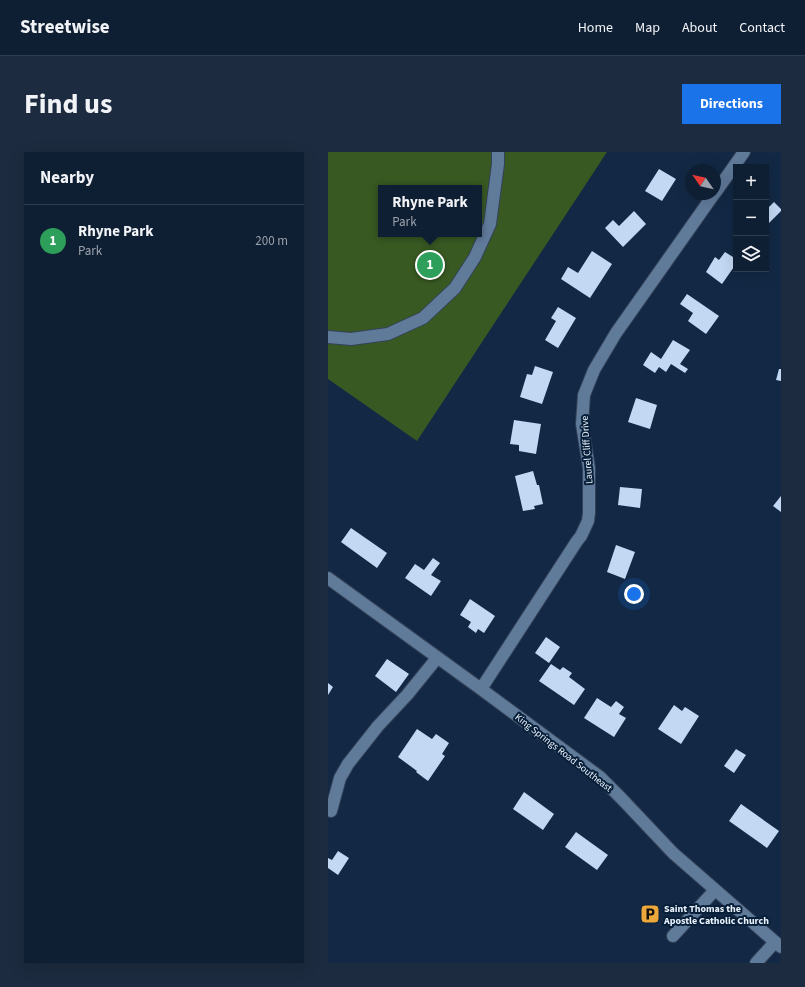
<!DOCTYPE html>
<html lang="en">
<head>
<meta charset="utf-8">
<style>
  body { margin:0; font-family:"Source Sans 3",sans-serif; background:#1c2b3f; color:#f1f3f6 }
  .controls { position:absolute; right:12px; top:12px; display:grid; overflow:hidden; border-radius:0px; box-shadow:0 4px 16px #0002 }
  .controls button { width:36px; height:36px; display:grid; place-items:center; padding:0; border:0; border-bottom:1px solid #2e3c4e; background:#0e1e33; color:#f1f3f6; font:20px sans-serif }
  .compass { position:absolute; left:357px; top:12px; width:36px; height:36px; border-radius:50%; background:#0e1e33; box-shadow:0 4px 16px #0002; rotate:304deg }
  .you { position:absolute; left:306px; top:442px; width:14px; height:14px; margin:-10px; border:3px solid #fff; border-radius:50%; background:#1a73e8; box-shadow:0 0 0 6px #1a73e833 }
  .badge { display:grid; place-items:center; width:26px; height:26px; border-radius:50%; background:#1a73e8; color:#fff; font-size:13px; font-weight:700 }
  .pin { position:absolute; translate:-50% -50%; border:2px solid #fff; box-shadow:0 1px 4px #0006 }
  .popup { position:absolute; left:50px; top:33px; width:104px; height:52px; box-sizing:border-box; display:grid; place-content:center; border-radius:0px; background:#0e1e33; filter:drop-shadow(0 1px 3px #0005); font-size:13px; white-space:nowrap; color:#9ba2ac }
  .popup b { font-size:15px; color:#f1f3f6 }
  .popup::after { content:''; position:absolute; left:50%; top:100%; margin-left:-8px; border:8px solid transparent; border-top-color:#0e1e33 }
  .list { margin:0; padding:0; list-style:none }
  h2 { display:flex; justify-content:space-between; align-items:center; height:52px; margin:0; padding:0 16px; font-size:17px }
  h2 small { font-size:13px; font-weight:400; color:#9ba2ac }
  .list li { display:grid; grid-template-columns:26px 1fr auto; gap:12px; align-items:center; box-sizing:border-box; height:72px; padding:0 16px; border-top:1px solid #2e3c4e }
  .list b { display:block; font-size:15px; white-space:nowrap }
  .list p { margin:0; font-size:13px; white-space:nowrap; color:#9ba2ac }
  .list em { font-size:13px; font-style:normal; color:#9ba2ac }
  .icon { flex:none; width:22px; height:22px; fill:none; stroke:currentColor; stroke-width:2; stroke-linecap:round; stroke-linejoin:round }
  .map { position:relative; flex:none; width:453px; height:811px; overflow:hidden; border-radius:0px }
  header { display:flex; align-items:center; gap:24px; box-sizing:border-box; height:56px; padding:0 20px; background:#0e1e33; border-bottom:1px solid #2e3c4e }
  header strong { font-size:19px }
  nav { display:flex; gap:22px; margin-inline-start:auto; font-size:14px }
  .intro { display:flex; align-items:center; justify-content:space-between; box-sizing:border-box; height:96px; padding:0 24px }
  h1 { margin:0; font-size:28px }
  .button { padding:10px 18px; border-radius:0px; background:#1a73e8; color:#fff; font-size:14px; font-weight:700 }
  main { display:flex; gap:24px; padding:0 24px }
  aside { flex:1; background:#0e1e33; border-radius:0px; box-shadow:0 4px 16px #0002 }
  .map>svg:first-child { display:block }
  .green { fill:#385922; fill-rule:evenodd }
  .building { fill:#c3d8f3 }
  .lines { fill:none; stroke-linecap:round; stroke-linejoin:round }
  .minor-casing { stroke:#334258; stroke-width:14 }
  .minor { stroke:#607a9a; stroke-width:12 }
  .labels { text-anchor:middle; stroke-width:4; stroke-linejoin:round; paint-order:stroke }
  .street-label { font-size:10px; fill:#e9f2fd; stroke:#081f39 }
  .poi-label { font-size:10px; font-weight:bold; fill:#e9f2fd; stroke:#081f39; text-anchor:start }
</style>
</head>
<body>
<header>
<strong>Streetwise</strong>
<nav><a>Home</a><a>Map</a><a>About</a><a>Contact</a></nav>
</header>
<div class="intro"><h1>Find us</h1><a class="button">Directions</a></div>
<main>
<aside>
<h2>Nearby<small></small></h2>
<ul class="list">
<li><span class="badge" style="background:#2e9e5b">1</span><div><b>Rhyne Park</b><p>Park</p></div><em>200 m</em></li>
</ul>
</aside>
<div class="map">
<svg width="453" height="811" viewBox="0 0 453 811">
  <rect width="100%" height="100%" fill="#122844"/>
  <path class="green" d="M0 0H279L89 289 0 227ZM53 36H151V82H53Z"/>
  <path class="building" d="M331 17 348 27 334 49 317 39Z
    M446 50 453 57V59L438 74V58Z
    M306 59 318 72 295 95 277 76 285 68 291 74Z
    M264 99 284 112 262 146 233 127 240 115 250 121Z
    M397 100 405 105 408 100V112L394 132 378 120 387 105 391 108Z
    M359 142 391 164 378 182 360 169 365 161 352 152Z
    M230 155 248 166 230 196 217 188 228 169 223 166Z
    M345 188 362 198 352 212 360 217 357 221 343 212 338 220 331 215 327 221 315 213 323 200 333 207Z
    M207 214 225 220 214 252 192 245 199 222 204 223Z
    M451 217H453V229L448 228Z
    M308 246 329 253 322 277 300 270Z
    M186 268 213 272 208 302 191 299V293L182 292Z
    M205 319 209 333H211L215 352 206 354 207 357 195 359 187 324Z
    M292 335 314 337 312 356 290 353Z
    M453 344V360L445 354Z
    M23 376 59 401 49 416 13 390Z
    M288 393 307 400 297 427 279 420Z
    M105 406 112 411 103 423 113 429 103 444 77 426 87 412 96 418Z
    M142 447 167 464 156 481 150 477 148 481 140 475 143 470 132 463Z
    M218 485 232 495 221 511 207 501Z
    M59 507 81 522 68 540 47 524Z
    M223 512 232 518 235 515 244 521 241 525 257 537 246 553 211 529Z
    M0 531 5 535 0 543Z
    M269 546 283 555 288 549 296 555 291 562 298 566 286 585 256 566Z
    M346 553 354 559 357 555 371 564 353 592 330 577Z
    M89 577 104 587 108 582 121 591 114 602 117 604 100 629 88 620 89 619 70 605Z
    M408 597 418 603 406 621 396 614Z
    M196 640 226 662 215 678 185 657Z
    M413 652 451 679 439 696 401 669Z
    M248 680 280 703 269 718 237 695Z
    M10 699 21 706 10 723 0 716V706L4 708Z"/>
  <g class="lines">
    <g class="minor-casing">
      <path id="minor" d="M387 41 416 0
        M0 185 23 187 60 182 95 166 127 136 147 105 162 72 170 12V0
        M0 426 153 537 272 625 293 646 345 701 453 795
        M153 537 249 389 253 384 260 369 261 361V316L254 272 256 243 266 218 288 181 386 42
        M3 659 12 626 20 612 50 574 79 543 109 506
        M345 784 387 738
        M428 811 447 790"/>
    </g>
    <use href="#minor" class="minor"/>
  </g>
  <defs>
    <g id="parking-square" transform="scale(1)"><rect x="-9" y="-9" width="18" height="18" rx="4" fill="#eda83b" stroke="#081f39"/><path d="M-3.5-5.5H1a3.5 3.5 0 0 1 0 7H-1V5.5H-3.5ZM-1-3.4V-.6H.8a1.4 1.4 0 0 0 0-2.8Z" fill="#111"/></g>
  </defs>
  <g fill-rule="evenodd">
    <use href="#parking-square" x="322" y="762"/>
  </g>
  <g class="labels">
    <g class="street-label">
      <text transform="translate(258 298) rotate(-94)" y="4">Laurel Cliff Drive</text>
      <text transform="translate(236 600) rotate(38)" y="4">King Springs Road Southeast</text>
    </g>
    <g class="poi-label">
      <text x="336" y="760">Saint Thomas the<tspan x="336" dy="12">Apostle Catholic Church</tspan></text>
    </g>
  </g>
</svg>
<div class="controls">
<button>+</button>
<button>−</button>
<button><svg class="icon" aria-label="layers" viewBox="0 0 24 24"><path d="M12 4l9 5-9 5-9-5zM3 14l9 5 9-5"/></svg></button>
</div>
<svg class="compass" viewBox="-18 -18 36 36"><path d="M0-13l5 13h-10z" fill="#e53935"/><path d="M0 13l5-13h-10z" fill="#9ba2ac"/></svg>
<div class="you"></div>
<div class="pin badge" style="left:102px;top:113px;background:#2e9e5b">1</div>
<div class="popup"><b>Rhyne Park</b>Park</div>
</div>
</main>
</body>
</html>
